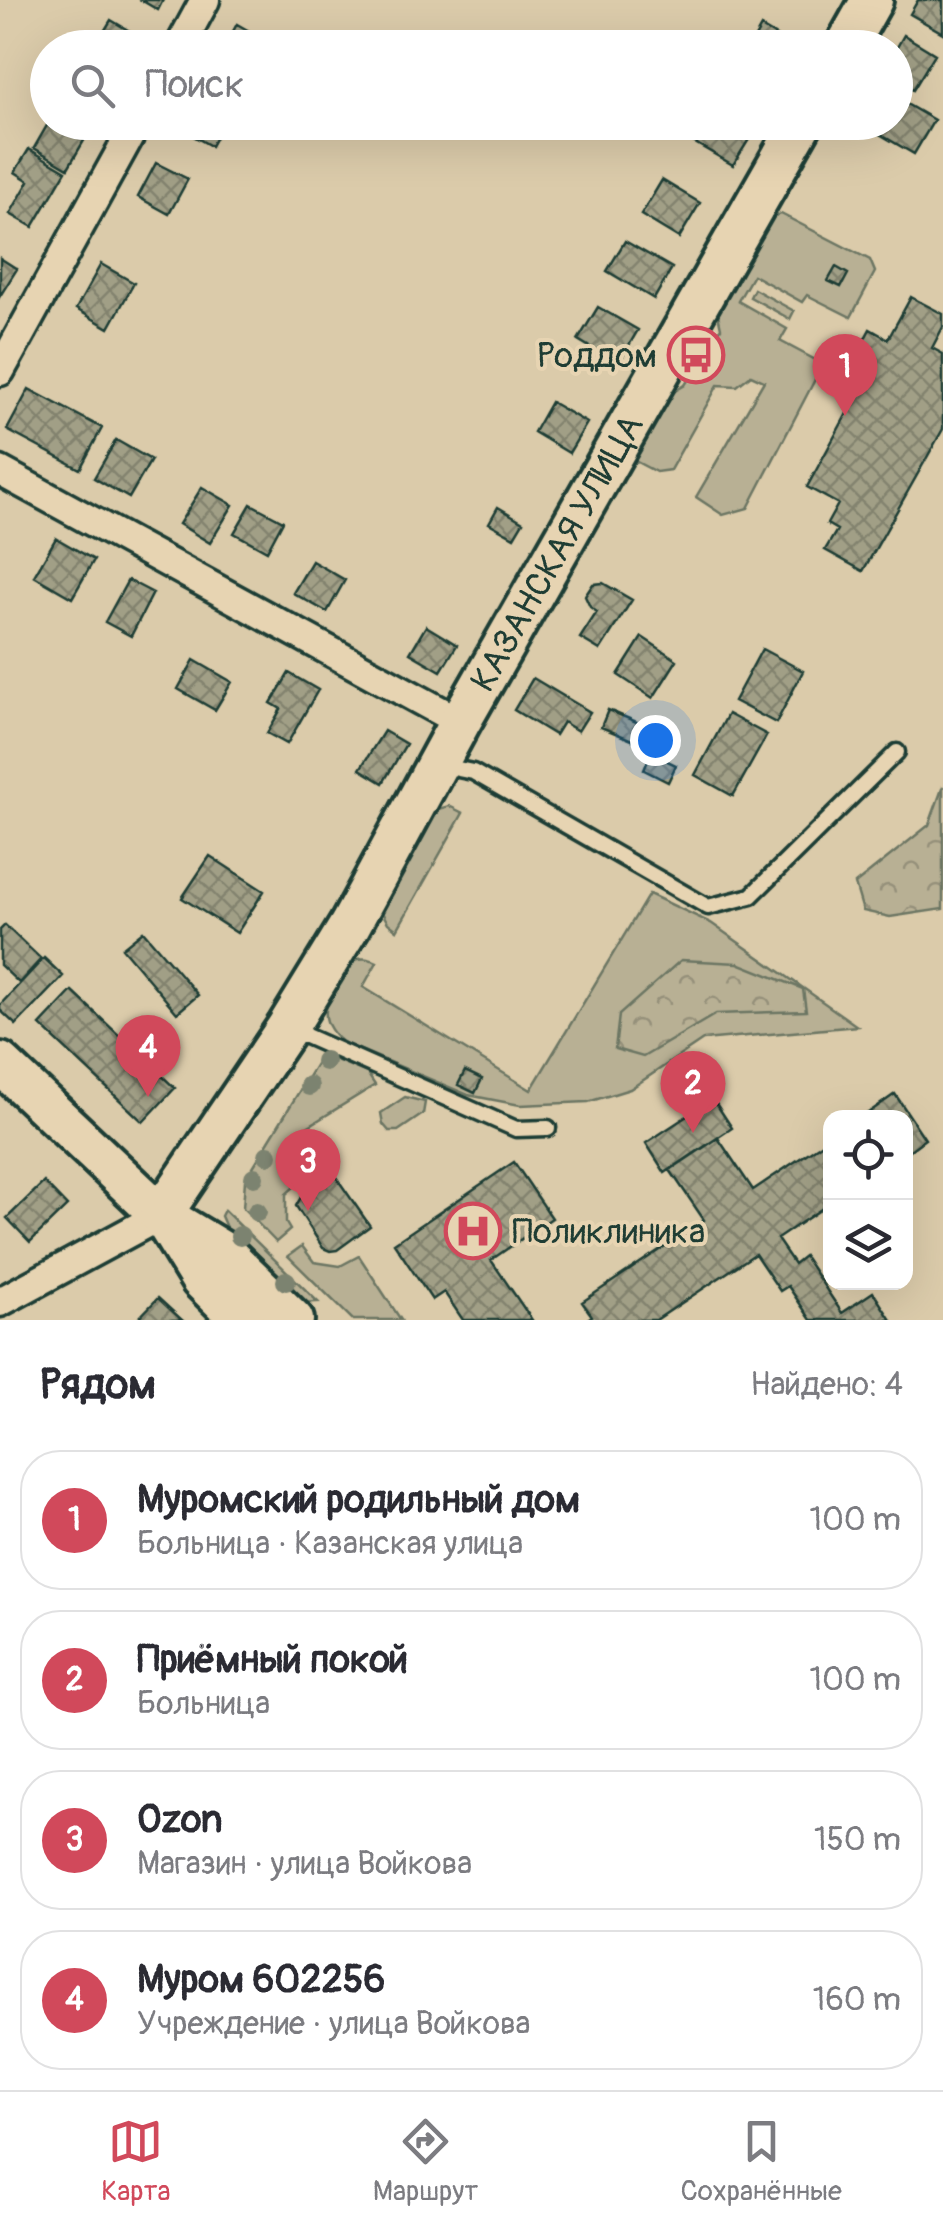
<!DOCTYPE html>
<html lang="ru">
<head>
<meta charset="utf-8">
<style>
  body { margin:0; font-family:Pangolin,sans-serif; background:#f2f2f3; color:#2b2b33 }
  .controls { position:absolute; right:30px; bottom:30px; display:grid; overflow:hidden; border-radius:20px; box-shadow:0 10px 40px #0002 }
  .controls button { width:90px; height:90px; display:grid; place-items:center; padding:0; border:0; border-bottom:2px solid #e1e1e2; background:#fff; color:#2b2b33; font:50px sans-serif }
  .you { position:absolute; left:655px; top:740px; width:35px; height:35px; margin:-25px; border:8px solid #fff; border-radius:50%; background:#1a73e8; box-shadow:0 0 0 15px #1a73e833 }
  .badge { display:grid; place-items:center; width:65px; height:65px; border-radius:50%; background:#d1495b; color:#fff; font-size:32px; font-weight:700 }
  .pin { position:absolute; translate:-50% -82px; filter:drop-shadow(0 2px 5px #0008) }
  .pin::after { content:''; position:absolute; top:52px; width:35px; height:30px; background:inherit; clip-path:polygon(0 0,100% 0,50% 100%) }
  .list { margin:0; padding:0; list-style:none }
  h2 { display:flex; justify-content:space-between; align-items:center; height:130px; margin:0; padding:0 40px; font-size:42px }
  h2 small { font-size:32px; font-weight:400; color:#7c7c81 }
  .list li { display:grid; grid-template-columns:65px 1fr auto; gap:30px; align-items:center; box-sizing:border-box; height:140px; margin:0 20px 20px; padding:0 20px; border:2px solid #e1e1e2; border-radius:40px }
  .list b { display:block; font-size:38px; white-space:nowrap }
  .list p { margin:0; font-size:32px; white-space:nowrap; color:#7c7c81 }
  .list em { font-size:32px; font-style:normal; color:#7c7c81 }
  .icon { flex:none; width:55px; height:55px; fill:none; stroke:currentColor; stroke-width:2; stroke-linecap:round; stroke-linejoin:round }
  .map { position:relative; flex:none; width:943px; height:1320px; overflow:hidden }
  .search { position:absolute; background:#fff; box-shadow:0 10px 40px #0002; left:30px; right:30px; top:30px; height:110px; display:flex; align-items:center; gap:25px; box-sizing:border-box; padding:0 35px; border-radius:55px; color:#7c7c81; font-size:38px }
  .sheet { height:770px; background:#fff }
  nav { display:flex; justify-content:space-around; align-items:center; box-sizing:border-box; height:140px; border-top:2px solid #e1e1e2; background:#fff; font-size:28px; color:#7c7c81 }
  nav a { display:grid; justify-items:center; gap:5px }
  nav .on { color:#d1495b }
  .map>svg:first-child { display:block }
  .grass { fill:#b8b094; stroke:#6c7664; stroke-width:2.5 }
  .forest { fill:url(#forest-crowns); stroke:#6c7664; stroke-width:2.5 }
  .building { fill:url(#building-cross-hatch); stroke:#1f3d34; stroke-width:2.5 }
  .lines { fill:none; stroke-linecap:round; stroke-linejoin:round }
  .lane-casing { stroke:#1f3d34; stroke-width:21 }
  .street-casing { stroke:#1f3d34; stroke-width:35 }
  .secondary-casing { stroke:#1f3d34; stroke-width:48 }
  .lane { stroke:#e7d4b2; stroke-width:14 }
  .street { stroke:#e7d4b2; stroke-width:28 }
  .secondary { stroke:#e7d4b2; stroke-width:40 }
  .tree { fill:#7c836f }
  .labels { text-anchor:middle; stroke-width:8; stroke-linejoin:round; paint-order:stroke }
  .poi-label { font-size:35px; fill:#1f3d34; stroke:#e7d4b2; text-anchor:end }
  .street-label { font-size:35px; fill:#1f3d34; stroke:#e7d4b2 }
</style>
</head>
<body>
<div class="map">
<svg width="943" height="1320" viewBox="0 0 943 1320">
  <defs>
    <pattern id="forest-crowns" width="20" height="18" patternUnits="userSpaceOnUse" patternTransform="scale(2.5)"><rect width="20" height="18" fill="#b8b094"/><path d="M2 6a3 3 0 1 1 6 0M12 15a3 3 0 1 1 6 0" fill="none" stroke="#95907a"/></pattern>
    <pattern id="building-cross-hatch" width="8" height="8" patternUnits="userSpaceOnUse" patternTransform="scale(2.5)"><rect width="8" height="8" fill="#a19f86"/><path d="M0 0l8 8M0 8l8-8" fill="none" stroke="#83836e"/></pattern>
  </defs>
  <rect width="100%" height="100%" fill="#dbcbaa"/>
  <filter id="ink" filterUnits="userSpaceOnUse"><feTurbulence type="fractalNoise" baseFrequency=".01" numOctaves="2"/><feDisplacementMap in="SourceGraphic" scale="20" xChannelSelector="R" yChannelSelector="G"/><feConvolveMatrix kernelMatrix="1 2 1 2 8 2 1 2 1" color-interpolation-filters="sRGB"/></filter>
  <g filter="url(#ink)">
    <path class="grass" d="M781 214 870 260 875 272 851 317 807 295 802 302 753 275 738 301 787 329 780 341 823 364 748 508 723 515 696 497 764 381 751 375 737 386 718 385 670 470 656 472 635 461 668 395 685 385 721 328 716 305 769 218Z
      M754 289 794 311 790 319 750 297Z
      M449 806 463 813 397 930 388 923 379 907 434 810Z
      M649 894 711 923 857 1026 703 1040 630 1089 588 1102 520 1105 468 1095 346 1044C335 1037 324 1024 326 1010 326 1003 333 993 335 987 344 967 354 951 377 962L363 987 531 1090Z
      M322 1054 367 1073 375 1085 304 1129 327 1163 310 1173 286 1194V1223L290 1230 276 1242 243 1208 245 1180Z
      M405 1097 425 1102 423 1114 398 1131H389L383 1124 381 1113Z
      M224 1210 318 1302 299 1303 228 1232 221 1216Z
      M302 1246 314 1262 340 1266 359 1256 401 1320H353L288 1256Z"/>
    <path class="forest" d="M943 786V909L890 917 863 911 855 884 929 825Z
      M681 960 738 963 803 989 806 1011 716 1014 643 1057 615 1049 619 1015Z"/>
    <path class="building" d="M141 0H163L158 10Z
      M918 0H943V33L910 14Z
      M111 20 143 39 138 48H94Z
      M237 24 279 48H224Z
      M761 27 796 48H749Z
      M904 35 935 54 913 90 896 80V49Z
      M896 98 934 120 914 154 859 122H896Z
      M49 122H84L92 127 68 168 34 148Z
      M178 122H224L211 146 176 126Z
      M700 122H736L753 133 733 165 690 140Z
      M29 149 66 171 33 227 10 214 29 181 15 172Z
      M156 163 188 179 169 214 138 197Z
      M662 180 700 203 679 238 641 215Z
      M625 241 672 268 654 299 607 271Z
      M0 258 17 269 0 296Z
      M101 264 134 283 109 328 76 309Z
      M836 267 848 274 841 287 828 281Z
      M911 297 943 314V327L932 348 943 354V429L863 571 825 550 837 530 827 524 838 504 807 487 863 384 846 374 870 329 888 339Z
      M598 307 638 330 618 364 578 340Z
      M29 389 102 428 80 469 7 430Z
      M551 402 587 423 569 453 534 432Z
      M116 440 151 460 129 498 94 478Z
      M202 487 233 505 210 543 179 524Z
      M251 504 283 521 267 551 234 533Z
      M498 507 523 522 514 537 489 523Z
      M56 538 94 560 72 598 34 576Z
      M312 561 345 580 327 612 293 593Z
      M128 580 153 593 131 636 105 622Z
      M603 583 632 600 600 650 580 638 597 612 590 607 585 596 593 584Z
      M426 626 457 645 441 671 410 653Z
      M642 637 677 660 653 698 618 675Z
      M762 649 803 671 776 723 734 701Z
      M194 660 232 682 215 710 178 689Z
      M289 673 318 690 287 744 267 733 281 709 271 703Z
      M533 678 590 712 578 731 563 722 555 735 514 710Z
      M608 710 670 736 663 753 601 727Z
      M728 714 767 735 733 796 695 775Z
      M384 731 406 744 383 783 360 769Z
      M651 753 676 765 668 782 644 770Z
      M210 856 264 891 237 933 182 898Z
      M5 925 41 959 19 983 0 965V930Z
      M143 931 198 995 177 1013 122 948Z
      M44 958 63 976 16 1025 0 1010V1005Z
      M72 991 175 1088 143 1122 40 1025Z
      M465 1071 482 1079 475 1093 458 1085Z
      M895 1094 925 1139 906 1153V1118H861Z
      M713 1099 732 1128 665 1173 646 1143Z
      M718 1138 753 1190 830 1138V1203L777 1239 794 1264 804 1256 842 1313 873 1292 891 1320H811L788 1286 780 1291 755 1254 656 1320H586L592 1316 582 1302 704 1220 670 1170Z
      M514 1162 552 1218 491 1260 532 1320H463L444 1292 432 1300 394 1243Z
      M334 1174 370 1226 337 1250 330 1251 323 1248 296 1206 301 1197Z
      M44 1182 67 1206 30 1242 7 1218Z
      M158 1298 182 1320H137Z"/>
    <g class="lines">
      <g class="lane-casing">
        <path id="lane" d="M443 766 473 772 708 907 751 896 897 752
          M288 1028 516 1129 548 1128"/>
      </g>
      <g class="street-casing">
        <path id="street" d="M179 48 205 0
          M0 371 137 122
          M0 471 460 722
          M0 1302 161 1215"/>
      </g>
      <g class="secondary-casing">
        <g id="secondary">
          <path d="M845 48 872 0"/>
          <path d="M0 1063 161 1215 224 1253 293 1320"/>
          <path id="s1" d="M161 1215 287 1028 350 925 460 722 802 122"/>
          <path d="M166 1222 201 1279 242 1320"/>
        </g>
      </g>
      <use href="#lane" class="lane"/>
      <use href="#street" class="street"/>
      <use href="#secondary" class="secondary"/>
    </g>
    <g class="tree">
      <circle cx="325" cy="1061" r="10"/>
      <circle cx="309" cy="1086" r="10"/>
      <circle cx="268" cy="1155" r="10"/>
      <circle cx="254" cy="1177" r="10"/>
      <circle cx="257" cy="1212" r="10"/>
      <circle cx="240" cy="1236" r="10"/>
      <circle cx="286" cy="1281" r="10"/>
    </g>
  </g>
  <defs>
    <g id="bus-ring" transform="scale(2.875)"><circle r="9.5" fill="#e7d4b2" stroke="#d1495b" stroke-width="1.5"/><path d="M-5-6H5V4H4V6H2V4H-2V6H-4V4H-5ZM-3.5-4V0h7V-4ZM-3.5 1.2v1.5H-2V1.2ZM2 1.2v1.5H3.5V1.2Z" fill="#d1495b"/></g>
    <g id="hospital-ring" transform="scale(2.875)"><circle r="9.5" fill="#e7d4b2" stroke="#d1495b" stroke-width="1.5"/><path d="M-5-5h3v3.5h4V-5h3V5h-3V1.5h-4V5h-3Z" fill="#d1495b"/></g>
  </defs>
  <g fill-rule="evenodd">
    <use href="#bus-ring" x="696" y="355"/>
    <use href="#hospital-ring" x="473" y="1231"/>
  </g>
  <g class="labels">
    <g class="poi-label">
      <text x="657" y="367">Роддом</text>
      <text x="512" y="1243" text-anchor="start">Поликлиника</text>
    </g>
    <g class="street-label">
      <text dy="12" stroke="none"><textPath href="#s1" startOffset="772">КАЗАНСКАЯ УЛИЦА</textPath></text>
    </g>
  </g>
</svg>
<div class="controls">
<button><svg class="icon" aria-label="locate" viewBox="0 0 24 24"><circle cx="12" cy="12" r="6"/><path d="M12 2v4M12 18v4M2 12h4M18 12h4"/></svg></button>
<button><svg class="icon" aria-label="layers" viewBox="0 0 24 24"><path d="M12 4l9 5-9 5-9-5zM3 14l9 5 9-5"/></svg></button>
</div>
<div class="you"></div>
<div class="pin badge" style="left:845px;top:416px">1</div>
<div class="pin badge" style="left:693px;top:1133px">2</div>
<div class="pin badge" style="left:308px;top:1211px">3</div>
<div class="pin badge" style="left:148px;top:1097px">4</div>
<div class="search"><svg class="icon" aria-label="search" viewBox="0 0 24 24"><circle cx="10" cy="10" r="6"/><path d="M15 15l6 6"/></svg>Поиск</div>
</div>
<section class="sheet">
<h2>Рядом<small>Найдено: 4</small></h2>
<ul class="list">
<li><span class="badge">1</span><div><b>Муромский родильный дом</b><p>Больница · Казанская улица</p></div><em>100 m</em></li>
<li><span class="badge">2</span><div><b>Приёмный покой</b><p>Больница</p></div><em>100 m</em></li>
<li><span class="badge">3</span><div><b>Ozon</b><p>Магазин · улица Войкова</p></div><em>150 m</em></li>
<li><span class="badge">4</span><div><b>Муром 602256</b><p>Учреждение · улица Войкова</p></div><em>160 m</em></li>
</ul>
</section>
<nav>
<a class="on"><svg class="icon" aria-label="map" viewBox="0 0 24 24"><path d="M3 6l6-2 6 2 6-2v14l-6 2-6-2-6 2zM9 4v14M15 6v14"/></svg>Карта</a>
<a><svg class="icon" aria-label="directions" viewBox="0 0 24 24"><path d="M12 3l9 9-9 9-9-9zM9 14v-3h6M13 9l2 2-2 2"/></svg>Маршрут</a>
<a><svg class="icon" aria-label="saved" viewBox="0 0 24 24"><path d="M7 4h10v16l-5-4-5 4z"/></svg>Сохранённые</a>
</nav>
</body>
</html>
